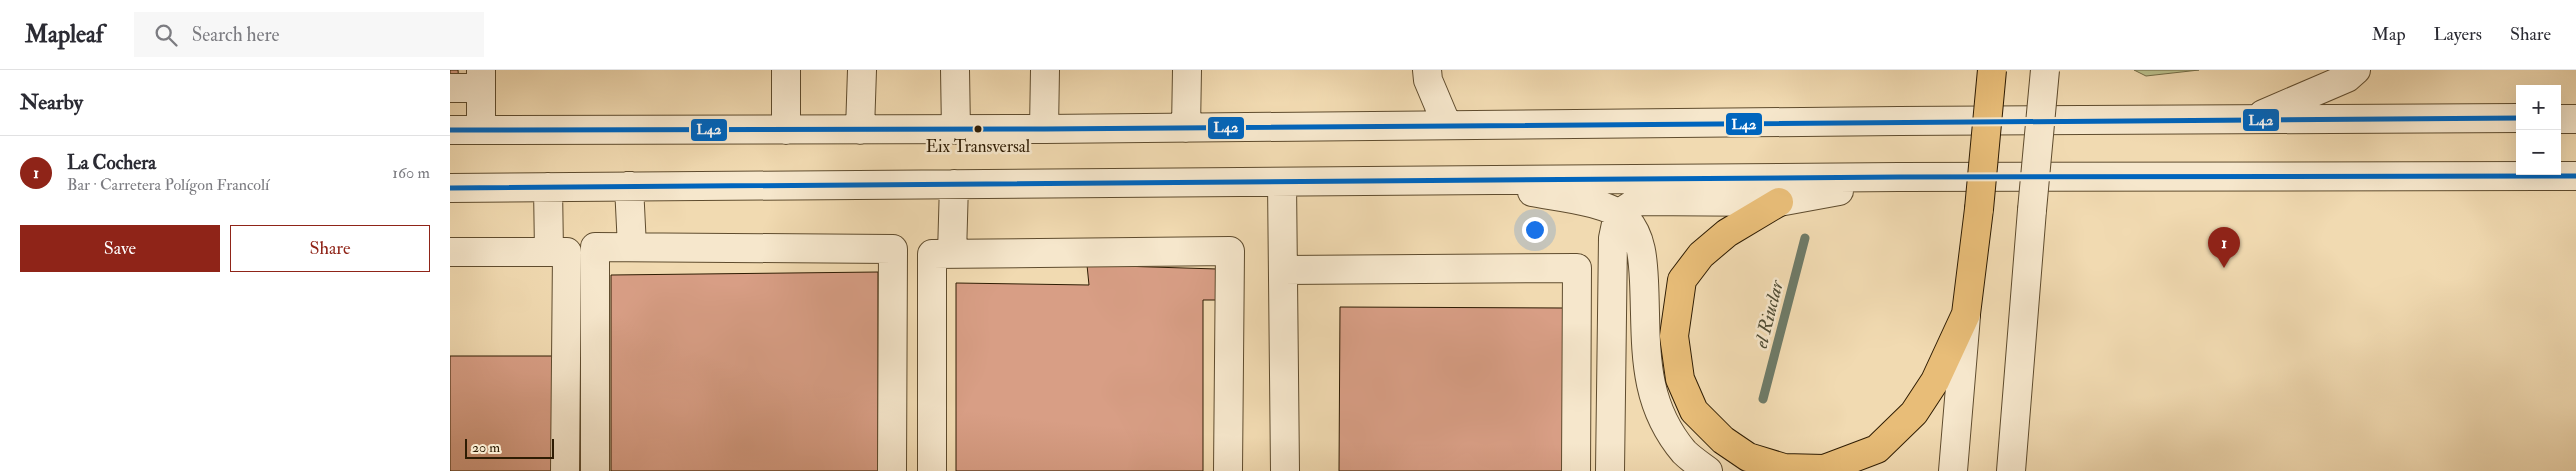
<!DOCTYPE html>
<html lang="en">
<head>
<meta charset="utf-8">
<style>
  body { margin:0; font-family:"IM FELL Double Pica",serif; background:#f7f7f7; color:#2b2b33 }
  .controls { position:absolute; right:15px; top:15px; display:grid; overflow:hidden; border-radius:0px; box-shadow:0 5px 20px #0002 }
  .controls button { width:45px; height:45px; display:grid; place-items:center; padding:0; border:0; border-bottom:1px solid #e1e1e2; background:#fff; color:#2b2b33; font:25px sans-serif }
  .scale { position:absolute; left:15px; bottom:12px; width:89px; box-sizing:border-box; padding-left:5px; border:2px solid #2e1c03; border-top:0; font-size:14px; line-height:18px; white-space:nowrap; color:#2e1c03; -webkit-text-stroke:4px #f6e7cc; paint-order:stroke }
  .you { position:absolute; left:1084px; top:159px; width:18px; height:18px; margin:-12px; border:4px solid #fff; border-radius:50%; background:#1a73e8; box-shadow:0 0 0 8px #1a73e833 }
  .badge { display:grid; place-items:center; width:32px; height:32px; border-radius:50%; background:#8f2418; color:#fff; font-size:16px; font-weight:700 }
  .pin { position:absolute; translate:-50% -41px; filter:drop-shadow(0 1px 2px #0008) }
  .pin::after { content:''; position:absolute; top:26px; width:18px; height:15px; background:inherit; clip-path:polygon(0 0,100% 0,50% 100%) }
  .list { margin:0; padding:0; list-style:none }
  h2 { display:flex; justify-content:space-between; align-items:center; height:65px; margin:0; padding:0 20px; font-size:21px }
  h2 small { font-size:16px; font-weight:400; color:#7c7c81 }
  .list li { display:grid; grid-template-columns:32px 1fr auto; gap:15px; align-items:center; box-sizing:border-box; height:75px; padding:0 20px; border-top:1px solid #e1e1e2 }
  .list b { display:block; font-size:19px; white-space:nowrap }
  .list p { margin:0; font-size:16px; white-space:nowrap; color:#7c7c81 }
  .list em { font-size:16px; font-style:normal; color:#7c7c81 }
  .actions { display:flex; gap:10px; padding:15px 20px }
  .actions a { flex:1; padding:11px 0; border:1px solid #8f2418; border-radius:0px; text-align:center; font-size:18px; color:#8f2418 }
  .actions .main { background:#8f2418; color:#fff }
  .icon { flex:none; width:28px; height:28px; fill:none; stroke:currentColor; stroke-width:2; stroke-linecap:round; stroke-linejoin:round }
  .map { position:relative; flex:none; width:2126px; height:401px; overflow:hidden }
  header { display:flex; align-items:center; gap:30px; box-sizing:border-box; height:70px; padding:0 25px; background:#fff; border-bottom:1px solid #e1e1e2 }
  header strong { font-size:24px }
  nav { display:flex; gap:28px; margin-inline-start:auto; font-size:18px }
  .search { width:350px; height:45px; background:#f7f7f7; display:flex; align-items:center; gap:12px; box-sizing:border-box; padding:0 18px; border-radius:0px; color:#7c7c81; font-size:19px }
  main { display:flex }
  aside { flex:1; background:#fff }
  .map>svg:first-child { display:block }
  .green { fill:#bac08c; stroke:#746e48 }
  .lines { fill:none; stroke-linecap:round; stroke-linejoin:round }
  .stream { stroke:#6f7b68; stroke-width:9 }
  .building { fill:#d89e85; stroke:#2e1c03 }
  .minor-casing { stroke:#5f4c2e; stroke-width:30 }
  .highway-casing { stroke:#2e1c03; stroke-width:30 }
  .minor { stroke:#f6e7cc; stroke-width:28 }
  .highway { stroke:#e8bd78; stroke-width:28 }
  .minor-bridge-casing { stroke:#5f4c2e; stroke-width:30; stroke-linecap:butt }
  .highway-bridge-casing { stroke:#2e1c03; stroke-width:30; stroke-linecap:butt }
  .minor-bridge { stroke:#f6e7cc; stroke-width:28 }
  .highway-bridge { stroke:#e8bd78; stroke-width:28 }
  .bus-1-casing { stroke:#f6e7cc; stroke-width:9 }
  .bus-1 { stroke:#0065bd; stroke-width:5 }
  .bus-dot { fill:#2e1c03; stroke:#f6e7cc; stroke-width:2 }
  .labels { text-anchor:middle; stroke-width:5; stroke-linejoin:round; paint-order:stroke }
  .bus-label { font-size:17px; fill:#2e1c03; stroke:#f6e7cc }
  .water-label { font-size:19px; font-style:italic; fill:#4f4c35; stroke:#f6e7cc }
  .line-badge { stroke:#f6e7cc; stroke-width:2 }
  .badge-label { font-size:14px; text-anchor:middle; font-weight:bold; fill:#fff }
</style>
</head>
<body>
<header>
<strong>Mapleaf</strong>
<div class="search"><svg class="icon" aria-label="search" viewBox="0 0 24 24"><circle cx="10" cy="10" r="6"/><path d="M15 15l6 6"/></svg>Search here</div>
<nav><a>Map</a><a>Layers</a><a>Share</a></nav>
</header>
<main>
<aside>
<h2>Nearby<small></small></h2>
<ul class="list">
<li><span class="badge">1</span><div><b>La Cochera</b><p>Bar · Carretera Polígon Francolí</p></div><em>160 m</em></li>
</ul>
<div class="actions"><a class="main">Save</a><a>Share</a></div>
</aside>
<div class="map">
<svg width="2126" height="401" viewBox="0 0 2126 401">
  <rect width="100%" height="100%" fill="#f1dab1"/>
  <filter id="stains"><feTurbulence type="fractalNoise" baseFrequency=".004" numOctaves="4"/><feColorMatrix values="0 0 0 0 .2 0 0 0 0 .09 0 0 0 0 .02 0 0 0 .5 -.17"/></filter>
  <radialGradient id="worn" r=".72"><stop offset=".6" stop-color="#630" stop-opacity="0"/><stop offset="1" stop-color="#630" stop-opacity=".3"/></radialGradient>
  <path class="green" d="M1684 0H1749L1696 6Z"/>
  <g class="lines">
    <path class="stream" d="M1313 329 1355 168"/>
  </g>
  <path class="building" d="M0 0H8L9 14H0Z
    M637 195 767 199 768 230H753V401H506V213L639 215Z
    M428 202V401H161V205Z
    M890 237 1114 238 1113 401H889Z
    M0 286H103V401H0Z"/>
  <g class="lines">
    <g class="minor-casing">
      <path id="minor" d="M31 0V60
        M336 0V60
        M505 0 506 60
        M977 0 978 10 997 55
        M0 18H31
        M1813 44 1897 8 1906 0
        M2107 49H2126
        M736 58 737 0
        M594 59 595 0
        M0 60 594 59 1449 51 2070 48
        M410 60 412 0
        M832 112 835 401
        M179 116 182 177
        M0 118 1449 107 2126 106
        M1082 122C1107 127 1159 131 1177 150 1192 167 1193 191 1194 211 1197 274 1190 330 1234 382 1241 389 1250 395 1258 401
        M0 182H99L98 117
        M99 182H117L115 401
        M502 184 504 114
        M833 200 1127 198 1126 401
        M145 401V177L443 179 442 401
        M482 401V184L780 181 778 401
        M1160 401 1163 168 1168 144 1188 131 1329 132 1389 121
        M1503 401 1516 246
        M1561 401 1582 140"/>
    </g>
    <g class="highway-casing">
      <path id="highway" d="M1329 132 1277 163 1251 185 1232 210 1224 266 1230 309 1244 341 1273 370 1298 387 1334 398 1374 399 1427 379 1464 343 1485 311 1516 244 1529 139"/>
    </g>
    <use href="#minor" class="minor"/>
    <use href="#highway" class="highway"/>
    <g class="minor-bridge-casing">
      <path id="minor-bridge" d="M1582 140 1595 0"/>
    </g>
    <g class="highway-bridge-casing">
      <path id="highway-bridge" d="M1529 139 1542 0"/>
    </g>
    <use href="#minor-bridge" class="minor-bridge"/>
    <use href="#highway-bridge" class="highway-bridge"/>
    <g class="bus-1-casing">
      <path id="bus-1" d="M0 60 594 59 2070 48
        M0 118 1449 107 2126 106"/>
    </g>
    <use href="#bus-1" class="bus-1"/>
  </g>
  <circle class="bus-dot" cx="528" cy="59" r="4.5"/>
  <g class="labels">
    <g class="bus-label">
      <text x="528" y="82">Eix Transversal</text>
    </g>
    <g class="water-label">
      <text transform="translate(1318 244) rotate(-76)" y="7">el Riuclar</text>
    </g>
  </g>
  <g class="line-badge">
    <rect x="1792" y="38" width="38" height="24" rx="5" fill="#0065bd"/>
    <rect x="1275" y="42" width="38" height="24" rx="5" fill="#0065bd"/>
    <rect x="757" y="46" width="38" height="24" rx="5" fill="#0065bd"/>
    <rect x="240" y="48" width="38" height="24" rx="5" fill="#0065bd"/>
  </g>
  <g class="badge-label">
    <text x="1811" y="55">L42</text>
    <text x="1294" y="59">L42</text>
    <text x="776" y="62">L42</text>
    <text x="259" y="64">L42</text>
  </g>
  <rect width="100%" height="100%" filter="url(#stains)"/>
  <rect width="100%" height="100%" fill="url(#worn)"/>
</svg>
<div class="controls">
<button>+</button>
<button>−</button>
</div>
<div class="scale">20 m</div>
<div class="you"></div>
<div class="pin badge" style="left:1774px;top:198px">1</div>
</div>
</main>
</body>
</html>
